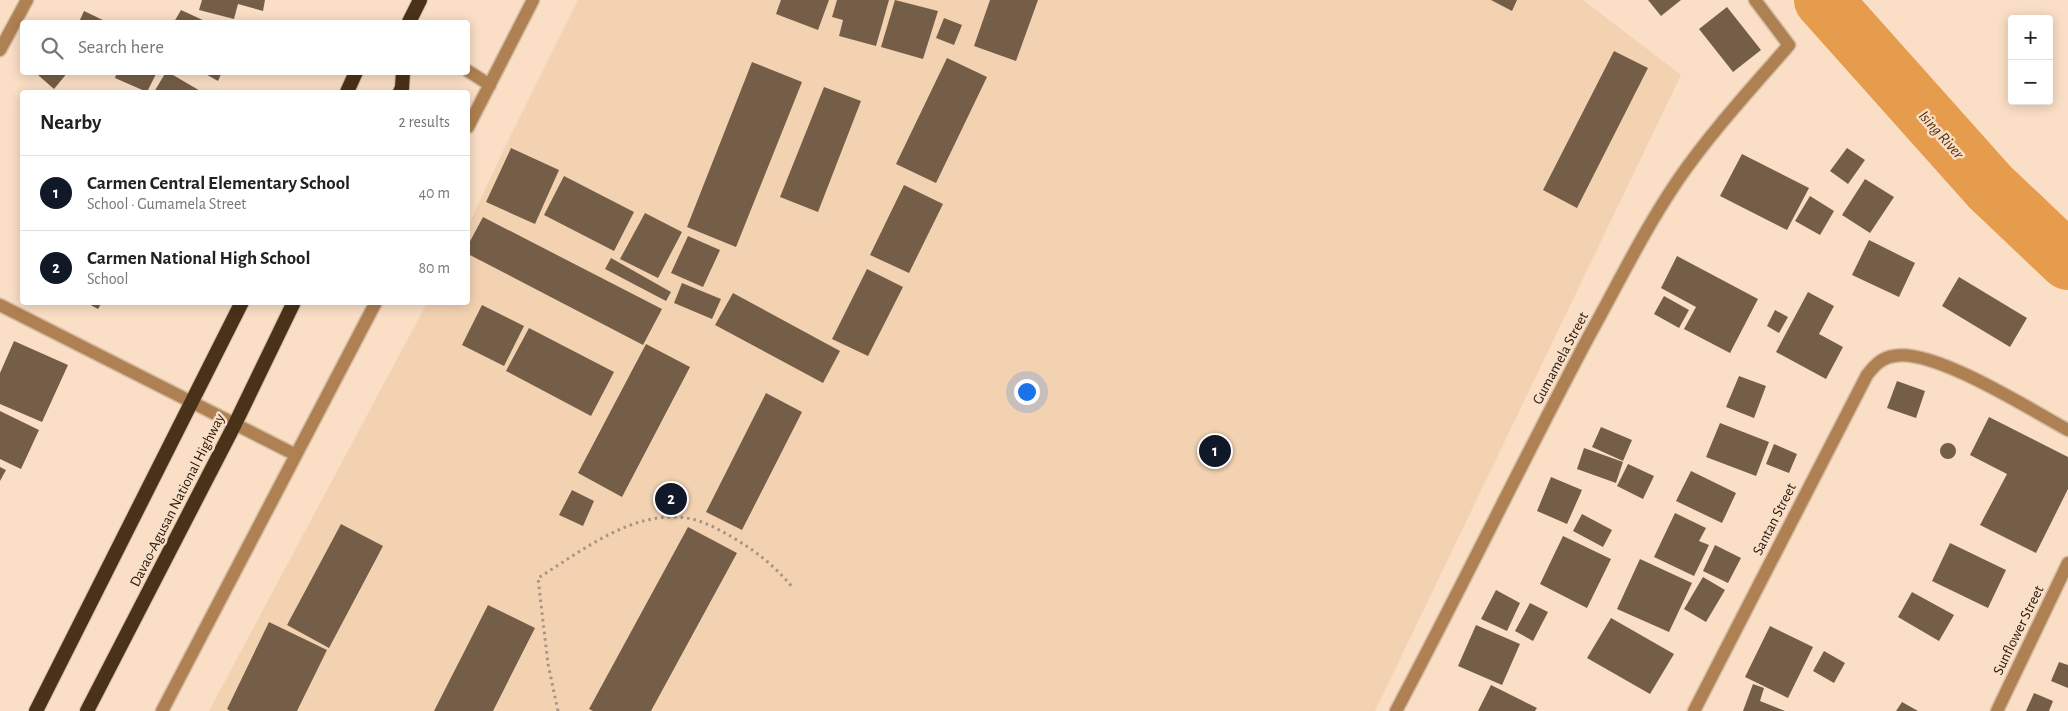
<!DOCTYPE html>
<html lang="en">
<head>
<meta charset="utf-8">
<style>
  body { margin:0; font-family:"Alegreya Sans",sans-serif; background:#f2f2f2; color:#222 }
  .controls { position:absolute; right:15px; top:15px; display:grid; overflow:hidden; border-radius:5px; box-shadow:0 2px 12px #0003 }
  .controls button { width:45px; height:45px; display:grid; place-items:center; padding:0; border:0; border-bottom:1px solid #e0e0e0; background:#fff; color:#222; font:25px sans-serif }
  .you { position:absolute; left:1026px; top:391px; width:18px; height:18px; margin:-12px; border:4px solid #fff; border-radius:50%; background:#1a73e8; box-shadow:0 0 0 8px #1a73e833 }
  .badge { display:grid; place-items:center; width:32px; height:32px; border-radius:50%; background:#111827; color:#fff; font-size:16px; font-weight:700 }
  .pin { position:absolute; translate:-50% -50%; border:2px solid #fff; box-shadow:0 1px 5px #0006 }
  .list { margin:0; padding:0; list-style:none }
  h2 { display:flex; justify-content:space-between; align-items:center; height:65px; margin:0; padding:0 20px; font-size:21px }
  h2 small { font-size:16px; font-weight:400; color:#767676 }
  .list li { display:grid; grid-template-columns:32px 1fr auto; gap:15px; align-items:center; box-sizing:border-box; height:75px; padding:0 20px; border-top:1px solid #e0e0e0 }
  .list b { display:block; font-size:19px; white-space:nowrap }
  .list p { margin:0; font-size:16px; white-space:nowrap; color:#767676 }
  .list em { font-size:16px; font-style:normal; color:#767676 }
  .icon { flex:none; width:28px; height:28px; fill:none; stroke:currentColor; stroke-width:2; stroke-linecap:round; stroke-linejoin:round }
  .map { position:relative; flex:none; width:2068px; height:711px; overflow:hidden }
  .search { position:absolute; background:#fff; box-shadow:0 2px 12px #0003; left:20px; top:20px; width:450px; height:55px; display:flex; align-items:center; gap:12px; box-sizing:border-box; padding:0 18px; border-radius:5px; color:#767676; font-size:19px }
  .panel { position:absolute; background:#fff; box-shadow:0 2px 12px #0003; left:20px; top:90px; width:450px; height:215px; border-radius:5px }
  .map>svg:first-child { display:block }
  .built { fill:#f3d2b2 }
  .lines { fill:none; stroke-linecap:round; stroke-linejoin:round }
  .river { stroke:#e59c4c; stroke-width:58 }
  .building { fill:#755e47 }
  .service-casing { stroke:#d3bba4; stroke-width:15 }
  .minor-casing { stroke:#d3bba4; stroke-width:15 }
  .trunk-casing { stroke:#d3bba4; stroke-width:16 }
  .path { stroke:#a89380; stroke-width:3; stroke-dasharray:2.5 4; stroke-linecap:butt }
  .service { stroke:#af8051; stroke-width:12 }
  .minor { stroke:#af8051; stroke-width:12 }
  .trunk { stroke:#4a3219; stroke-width:14 }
  .labels { text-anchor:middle; stroke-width:5; stroke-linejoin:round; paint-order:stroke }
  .street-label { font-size:15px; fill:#221910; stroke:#fadec5 }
  .water-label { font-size:16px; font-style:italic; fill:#503210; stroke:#fadec5 }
</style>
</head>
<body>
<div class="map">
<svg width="2068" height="711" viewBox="0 0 2068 711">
  <rect width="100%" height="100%" fill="#fadec5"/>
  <path class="built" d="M578 0H1583L1681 75 1375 711H209L427 303 468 302V226L505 147Z"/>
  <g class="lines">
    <path class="river" d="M1823 0 1990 187 2068 261"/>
  </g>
  <path class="building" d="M202 0H265L263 11 238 4 234 19 199 10Z
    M781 0H829L818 30 776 14Z
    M837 0H889L876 46 839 36 843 20 832 17Z
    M895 0 938 11 923 59 881 47Z
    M990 0H1038L1016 61 974 46Z
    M1491 0H1517L1512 11Z
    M1648 0H1681L1661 16Z
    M1727 7 1761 50 1733 72 1699 29Z
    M181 10 207 22H174Z
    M84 11 107 22H79Z
    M944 18 962 25 954 45 936 38Z
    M1614 51 1648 68 1577 208 1543 190Z
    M947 58 987 77 936 183 896 164Z
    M752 62 802 82 736 247 687 227Z
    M40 72H68L54 89 38 75Z
    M117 72H157L147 92 115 78Z
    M166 72H168L202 92H154Z
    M202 72H222L218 81Z
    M824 87 861 101 818 212 780 197Z
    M511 148 559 170 535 224 486 202Z
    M1847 148 1865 160 1848 184 1830 171Z
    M1742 154 1809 188 1787 230 1720 196Z
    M564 176 634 212 614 251 544 215Z
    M1865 179 1894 197 1870 233 1842 215Z
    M904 185 943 204 909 273 870 255Z
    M1810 196 1834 211 1820 235 1795 221Z
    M645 213 682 232 658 278 620 259Z
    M483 217 662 309 643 345 468 254V245Z
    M688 236 720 250 703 287 671 273Z
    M1869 240 1915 263 1899 297 1852 275Z
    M1677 256 1758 299 1730 353 1684 329 1696 307 1661 288Z
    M611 258 671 292 666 301 605 269Z
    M867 269 903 287 868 356 832 339Z
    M1959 277 2027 318 2010 347 1942 306Z
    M682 283 721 299 712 319 674 303Z
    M1808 292 1834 306 1819 334 1843 347 1826 379 1776 352Z
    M733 293 840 351 823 383 715 325Z
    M1664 296 1689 310 1679 328 1654 314Z
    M85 302H102L98 309Z
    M482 305 524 326 504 366 462 345Z
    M1775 310 1788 317 1779 333 1767 326Z
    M529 328 614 372 591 416 506 371Z
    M14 341 68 365 42 422 0 404V373Z
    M646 344 690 367 622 497 578 473Z
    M1739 376 1766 386 1754 418 1726 407Z
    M1897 381 1925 391 1916 418 1887 408Z
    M766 393 802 412 742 530 706 512Z
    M0 411 39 430 21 469 0 459Z
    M1989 417 2068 457V489L2036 553 1980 525 2007 474 1970 455Z
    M1720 423 1769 442 1756 476 1706 457Z
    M1601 427 1632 440 1623 461 1592 447Z
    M1940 451a8 8 0 1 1 16 0a8 8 0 1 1-16 0Z
    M1774 444 1797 454 1789 473 1766 464Z
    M1584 448 1623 462 1616 483 1577 469Z
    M1628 464 1654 476 1643 499 1617 486Z
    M0 467 6 470 0 481Z
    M1691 471 1736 493 1722 523 1676 501Z
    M1551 477 1582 490 1567 524 1537 511Z
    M572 490 594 501 583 526 559 515Z
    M1675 513 1706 528 1699 541 1709 545 1694 576 1654 557Z
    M1582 514 1612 530 1603 547 1573 531Z
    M341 524 383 546 329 648 287 625Z
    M688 527 737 553 651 711H593L589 709Z
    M1563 536 1611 559 1587 608 1540 584Z
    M1950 543 2006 570 1988 608 1932 581Z
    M1715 545 1741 558 1728 583 1703 571Z
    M1640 559 1692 583 1669 632 1617 609Z
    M1703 577 1725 590 1706 622 1684 609Z
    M1496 590 1520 603 1507 631 1481 619Z
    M1912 592 1954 615 1939 641 1898 617Z
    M1530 603 1548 612 1533 641 1515 631Z
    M488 605 535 628 493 711H434Z
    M1611 618 1674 654 1650 694 1587 658Z
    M269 622 327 650 297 711H230L227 709Z
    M1476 625 1520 644 1502 685 1458 666Z
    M1770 626 1813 647 1788 698 1745 677Z
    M1824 651 1845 663 1834 683 1813 671Z
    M2059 662 2068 665V688L2051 681Z
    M1753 684 1764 688 1760 701 1785 711H1743Z
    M1491 685 1537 708 1535 711H1478Z
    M2034 693 2053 701 2049 711H2026Z
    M1902 702 1918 711H1896Z"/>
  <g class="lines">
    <g class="service-casing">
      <path id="service" d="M468 71 490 85
        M468 127 533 0
        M235 424 296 455
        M162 711 376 302"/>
    </g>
    <g class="minor-casing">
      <path id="minor" d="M0 50 27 0
        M0 305 235 424
        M1396 711C1462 587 1523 460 1589 336 1618 284 1644 230 1678 180 1711 132 1751 89 1789 45L1755 0
        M1694 711 1867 375C1875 365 1881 358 1894 356 1934 348 2031 410 2068 430
        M1997 711 2068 563"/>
    </g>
    <g class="trunk-casing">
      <path id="trunk" d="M409 22 420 0
        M347 92 356 72
        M400 92 402 88 403 72
        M36 711 242 302
        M87 711 235 424 294 302"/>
    </g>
    <path class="path" d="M558 711 548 664 538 578C582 551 632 510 686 518 702 520 718 529 732 537 757 552 774 565 793 588"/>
    <use href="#service" class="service"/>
    <use href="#minor" class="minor"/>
    <use href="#trunk" class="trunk"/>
  </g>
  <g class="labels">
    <g class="street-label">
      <text transform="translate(1560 358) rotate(-62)" y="5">Gumamela Street</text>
      <text transform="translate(177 500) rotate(-63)" y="5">Davao-Agusan National Highway</text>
      <text transform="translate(1774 519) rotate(-63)" y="5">Santan Street</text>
      <text transform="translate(2018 630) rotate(-64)" y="5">Sunflower Street</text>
    </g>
    <g class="water-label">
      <text transform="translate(1942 134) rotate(48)" y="6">Ising River</text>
    </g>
  </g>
</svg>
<div class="controls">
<button>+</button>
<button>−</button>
</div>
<div class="you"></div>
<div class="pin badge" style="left:1215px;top:451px">1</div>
<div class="pin badge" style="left:671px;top:499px">2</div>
<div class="search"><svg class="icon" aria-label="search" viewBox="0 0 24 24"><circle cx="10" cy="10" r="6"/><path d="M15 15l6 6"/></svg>Search here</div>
<section class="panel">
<h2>Nearby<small>2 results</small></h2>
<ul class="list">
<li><span class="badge">1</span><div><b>Carmen Central Elementary School</b><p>School · Gumamela Street</p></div><em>40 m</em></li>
<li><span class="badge">2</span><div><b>Carmen National High School</b><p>School</p></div><em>80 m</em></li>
</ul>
</section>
</div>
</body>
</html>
